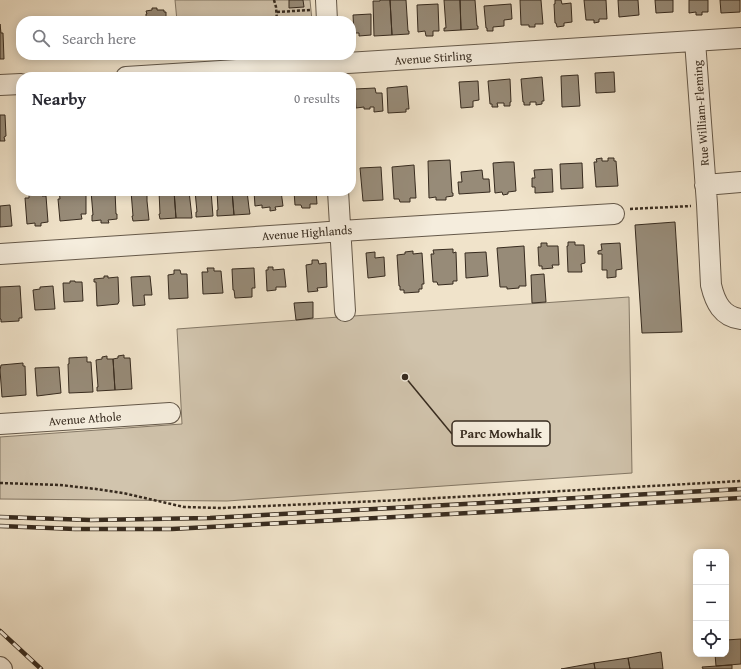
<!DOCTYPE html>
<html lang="en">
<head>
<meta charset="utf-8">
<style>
  body { margin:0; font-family:"Gentium Book Plus",serif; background:#f7f7f7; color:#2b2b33 }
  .controls { position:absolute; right:12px; bottom:12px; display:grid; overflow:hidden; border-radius:8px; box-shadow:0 2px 10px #0003 }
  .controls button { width:36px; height:36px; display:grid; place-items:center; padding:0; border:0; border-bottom:1px solid #e1e1e2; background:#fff; color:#2b2b33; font:20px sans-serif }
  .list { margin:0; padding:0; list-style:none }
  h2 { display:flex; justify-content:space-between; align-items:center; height:52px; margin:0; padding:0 16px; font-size:17px }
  h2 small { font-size:13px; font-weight:400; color:#7c7c81 }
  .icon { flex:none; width:22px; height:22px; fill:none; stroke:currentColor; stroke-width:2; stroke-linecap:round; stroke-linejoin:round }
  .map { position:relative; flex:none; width:741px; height:669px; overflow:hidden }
  .search { position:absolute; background:#fff; box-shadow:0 2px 10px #0003; left:16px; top:16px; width:340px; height:44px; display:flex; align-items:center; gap:10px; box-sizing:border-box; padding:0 14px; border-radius:16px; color:#7c7c81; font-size:15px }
  .panel { position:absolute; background:#fff; box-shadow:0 2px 10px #0003; left:16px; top:72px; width:340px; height:124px; border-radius:16px }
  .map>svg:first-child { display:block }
  .green { fill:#d1c4ad; stroke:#847866 }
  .building { fill:#978b78; stroke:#372b1f }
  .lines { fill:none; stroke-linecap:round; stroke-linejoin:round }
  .minor-casing { stroke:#65594a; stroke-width:22 }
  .path { stroke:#372b1f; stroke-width:2.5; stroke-dasharray:3 2; stroke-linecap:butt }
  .minor { stroke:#f5eddd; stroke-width:20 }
  .rail-casing { stroke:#372b1f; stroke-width:4.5 }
  .rail { stroke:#f5eddd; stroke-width:3; stroke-dasharray:9; stroke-linecap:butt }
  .labels { text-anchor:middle; stroke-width:3.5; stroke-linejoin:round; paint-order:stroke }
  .street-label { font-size:12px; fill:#372b1f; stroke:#f5eddd }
  .leader { fill:none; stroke:#372b1f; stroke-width:1.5 }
  .callout-dot { fill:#372b1f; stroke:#f5eddd; stroke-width:1.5 }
  .callout { fill:#f5eddd; stroke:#372b1f; stroke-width:1.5 }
  .callout-label { font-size:13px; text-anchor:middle; font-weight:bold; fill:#372b1f }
</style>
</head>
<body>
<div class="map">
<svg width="741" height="669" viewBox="0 0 741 669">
  <rect width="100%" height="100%" fill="#f0e3ca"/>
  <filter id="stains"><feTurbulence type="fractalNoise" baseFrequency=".005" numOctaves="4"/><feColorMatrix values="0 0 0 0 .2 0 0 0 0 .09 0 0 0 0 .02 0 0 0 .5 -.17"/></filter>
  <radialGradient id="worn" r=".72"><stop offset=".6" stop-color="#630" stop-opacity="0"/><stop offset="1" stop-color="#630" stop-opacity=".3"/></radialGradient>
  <path class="green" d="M175 0H310L312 21H177Z
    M179 55H239L179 59Z
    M629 297 632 473 227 501 0 499V437L182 424 177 329 339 317Z"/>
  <path class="building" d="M289 0H303L304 7 289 8Z
    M380 0H390L392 35 374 36 373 1H380Z
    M390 0H406L408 31H409V34L392 35Z
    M444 0H460L461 30 444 31V28H446Z
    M460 0H475L477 26H478V29L461 30Z
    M520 0H541L543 24H535V27H529V25H521Z
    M555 0H561L562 4 571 3 572 22 564 23V26L557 27 556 23H555L554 4H555Z
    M584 0H606L607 19H599V22L594 23V20H586Z
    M618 0H638L639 15 619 17Z
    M655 0H673V12L656 13Z
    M689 0H708V12H702V15H696V12L689 13Z
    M720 0H740V12L721 13Z
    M438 4 439 31H433V36H426L425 31 418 32 417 5Z
    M511 4 512 19 504 20V26L493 27V31H487V28H486L484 6Z
    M152 8H157V10H164V12H166V21H146V14H147L146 11 152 10Z
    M371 14V35L359 36V33H354L353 15Z
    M0 24 1 33H3L4 59H0Z
    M614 72 615 92 596 93 595 73Z
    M578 75 580 106 562 107 561 76Z
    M542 77 544 101H542V104L536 105V102H530V105H524V102H523L521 79Z
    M510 79 511 102H510V106H504V103H497L498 107H492V104H490L488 81Z
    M478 81 479 100 473 101V107L461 108 459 82Z
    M407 86 409 109H406V112L388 113 387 88Z
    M375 88 376 93H382L383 111 374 112V107H370V109H364V107L356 108 355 89Z
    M0 115H5L6 136 4 137 5 141H0Z
    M602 158V161H608V158H614V161H616L618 186 596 187 594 162H597L596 159Z
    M450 160 452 193H453V196L446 197V200H436V197L429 198 428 161Z
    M506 162H514L516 191 508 192V194L503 195 502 192 495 193 493 163Z
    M582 163 583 188 561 189 560 164Z
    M414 165 416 198H410V202H400L399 199H394L392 167Z
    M381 167 383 200 363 201 360 168Z
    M552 169 553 192 535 193V187H532V178H535L534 170Z
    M482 170 483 179H489L490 192 459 194 458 182H462L461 172Z
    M59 191H78L79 195 86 194V214H81L82 219 60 221 58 199H60Z
    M91 191H115L116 214H117V219L108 220 109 223H101V220L92 221V215H93Z
    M131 191H147V201L149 220 133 221 132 216H133Z
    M159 191H174L176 218 160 219 159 214H160Z
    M174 191H189L192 218H176Z
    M195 191H211L213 216 196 217V212H197Z
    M217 191H232L234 215 217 216V210H218Z
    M232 191H247L249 208 250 214 234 215Z
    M254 191H281L283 206 275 207 276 210 270 211V207L262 208V205L255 206Z
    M294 191H316L317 204H310V208H302L301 205H295Z
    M42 192V196H46L48 222 41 223V226H35V223L27 224 25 198H29V193Z
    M10 205 12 226 0 227V206Z
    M675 222 682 332 642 333 635 225Z
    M568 242H575V245H584L585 263 581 264 582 272H568L567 246H568Z
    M541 243H547V246H558L559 265H552L553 268 542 269V266H539L538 247H541Z
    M620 243 622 269 616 270V277L607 278V270H602V254H598V251L602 250 601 244Z
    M524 246 526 286H519V288L507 289V287H500L497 248Z
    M453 249V253L456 252 457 281H453V284L438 285 437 282H433L431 254H434L433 250Z
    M413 251V254L422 253 424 284H422V289H419V292L404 293V290H400V286H399L397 255 405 254V252Z
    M375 252V258L384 257 385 276 368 278 366 253Z
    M486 252 488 276 466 278 465 253Z
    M312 260H318L319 264 326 263 327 287 317 288 318 291 308 292 306 265 312 264Z
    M268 267H273V270L284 269 286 287H276V290L267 291 266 270H268Z
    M207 268H214V271H221L223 293 203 294 202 272H208Z
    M254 268 255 288H252V297L235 298 234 290H233L232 269Z
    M174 270H180L181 274H187L188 298 169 299 168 275 174 274Z
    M544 274 546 302 532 303 531 275Z
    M104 276H108V278L118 277 119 302 118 303V304L97 306 96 282H94V279L104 278Z
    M150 276 152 295H144L145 305 133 306 131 277Z
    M70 281H75V282H82L83 301 64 302 63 283H70Z
    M20 286 22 318H19V321L1 322V319H0V287Z
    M53 286 55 309 35 310 33 290 40 289V287Z
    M313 302V318L296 320 294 303Z
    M124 355V358H130L132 389 115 390 113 359 118 358V356Z
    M107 356V359H113L115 390 97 391V387H98L96 360 102 359V357Z
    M87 357V362H91L93 392 69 393 68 364H69V358Z
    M23 363V366H25L26 395 2 397 0 370 1 365Z
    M59 367 61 393 37 396 35 368Z
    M741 639V664L716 666 715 654H726V640Z
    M661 652 663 669H630L628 658Z
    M628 658 630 669H595L594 663Z
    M594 663 595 669H561Z
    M732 665V669H703L702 667Z"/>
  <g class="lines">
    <g class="minor-casing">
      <path id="minor" d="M326 0 327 21
        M695 41 707 204 711 285C715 302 722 317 741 319
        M126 77 741 38
        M0 85 21 84
        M705 185 741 182
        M338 191 345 311
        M0 254 316 233 341 231 614 214
        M0 424 170 413
        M0 667 2 669"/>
    </g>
    <path class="path" d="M274 0 276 7 277 21
      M277 12 310 10
      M630 209 691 206
      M0 483 60 485 96 489 123 493 184 507 221 508 402 500 741 481"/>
    <use href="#minor" class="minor"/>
    <g class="rail-casing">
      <path id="rail" d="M0 517 91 520 210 518 741 489
        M0 526 75 529H172L358 519 741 498
        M0 631 41 669"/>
    </g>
    <use href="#rail" class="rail"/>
  </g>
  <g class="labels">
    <g class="street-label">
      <text transform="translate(433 58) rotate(-4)" y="4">Avenue Stirling</text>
      <text transform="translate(701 113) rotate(-94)" y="4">Rue William-Fleming</text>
      <text transform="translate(307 233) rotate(-4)" y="4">Avenue Highlands</text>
      <text transform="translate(85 419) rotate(-4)" y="4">Avenue Athole</text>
    </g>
  </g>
  <path class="leader" d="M405 377L452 434"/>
  <circle class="callout-dot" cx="405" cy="377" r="4"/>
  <rect class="callout" x="452" y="421" width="98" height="25" rx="4"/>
  <g class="callout-label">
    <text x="501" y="438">Parc Mowhalk</text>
  </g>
  <rect width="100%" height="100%" filter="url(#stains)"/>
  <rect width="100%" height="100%" fill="url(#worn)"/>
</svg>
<div class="controls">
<button>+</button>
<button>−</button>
<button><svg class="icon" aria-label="locate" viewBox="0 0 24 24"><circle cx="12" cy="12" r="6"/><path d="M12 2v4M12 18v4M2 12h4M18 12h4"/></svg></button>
</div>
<div class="search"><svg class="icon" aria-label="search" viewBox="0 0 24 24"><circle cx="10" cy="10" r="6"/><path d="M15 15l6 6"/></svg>Search here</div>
<section class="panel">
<h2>Nearby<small>0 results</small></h2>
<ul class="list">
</ul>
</section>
</div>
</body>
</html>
